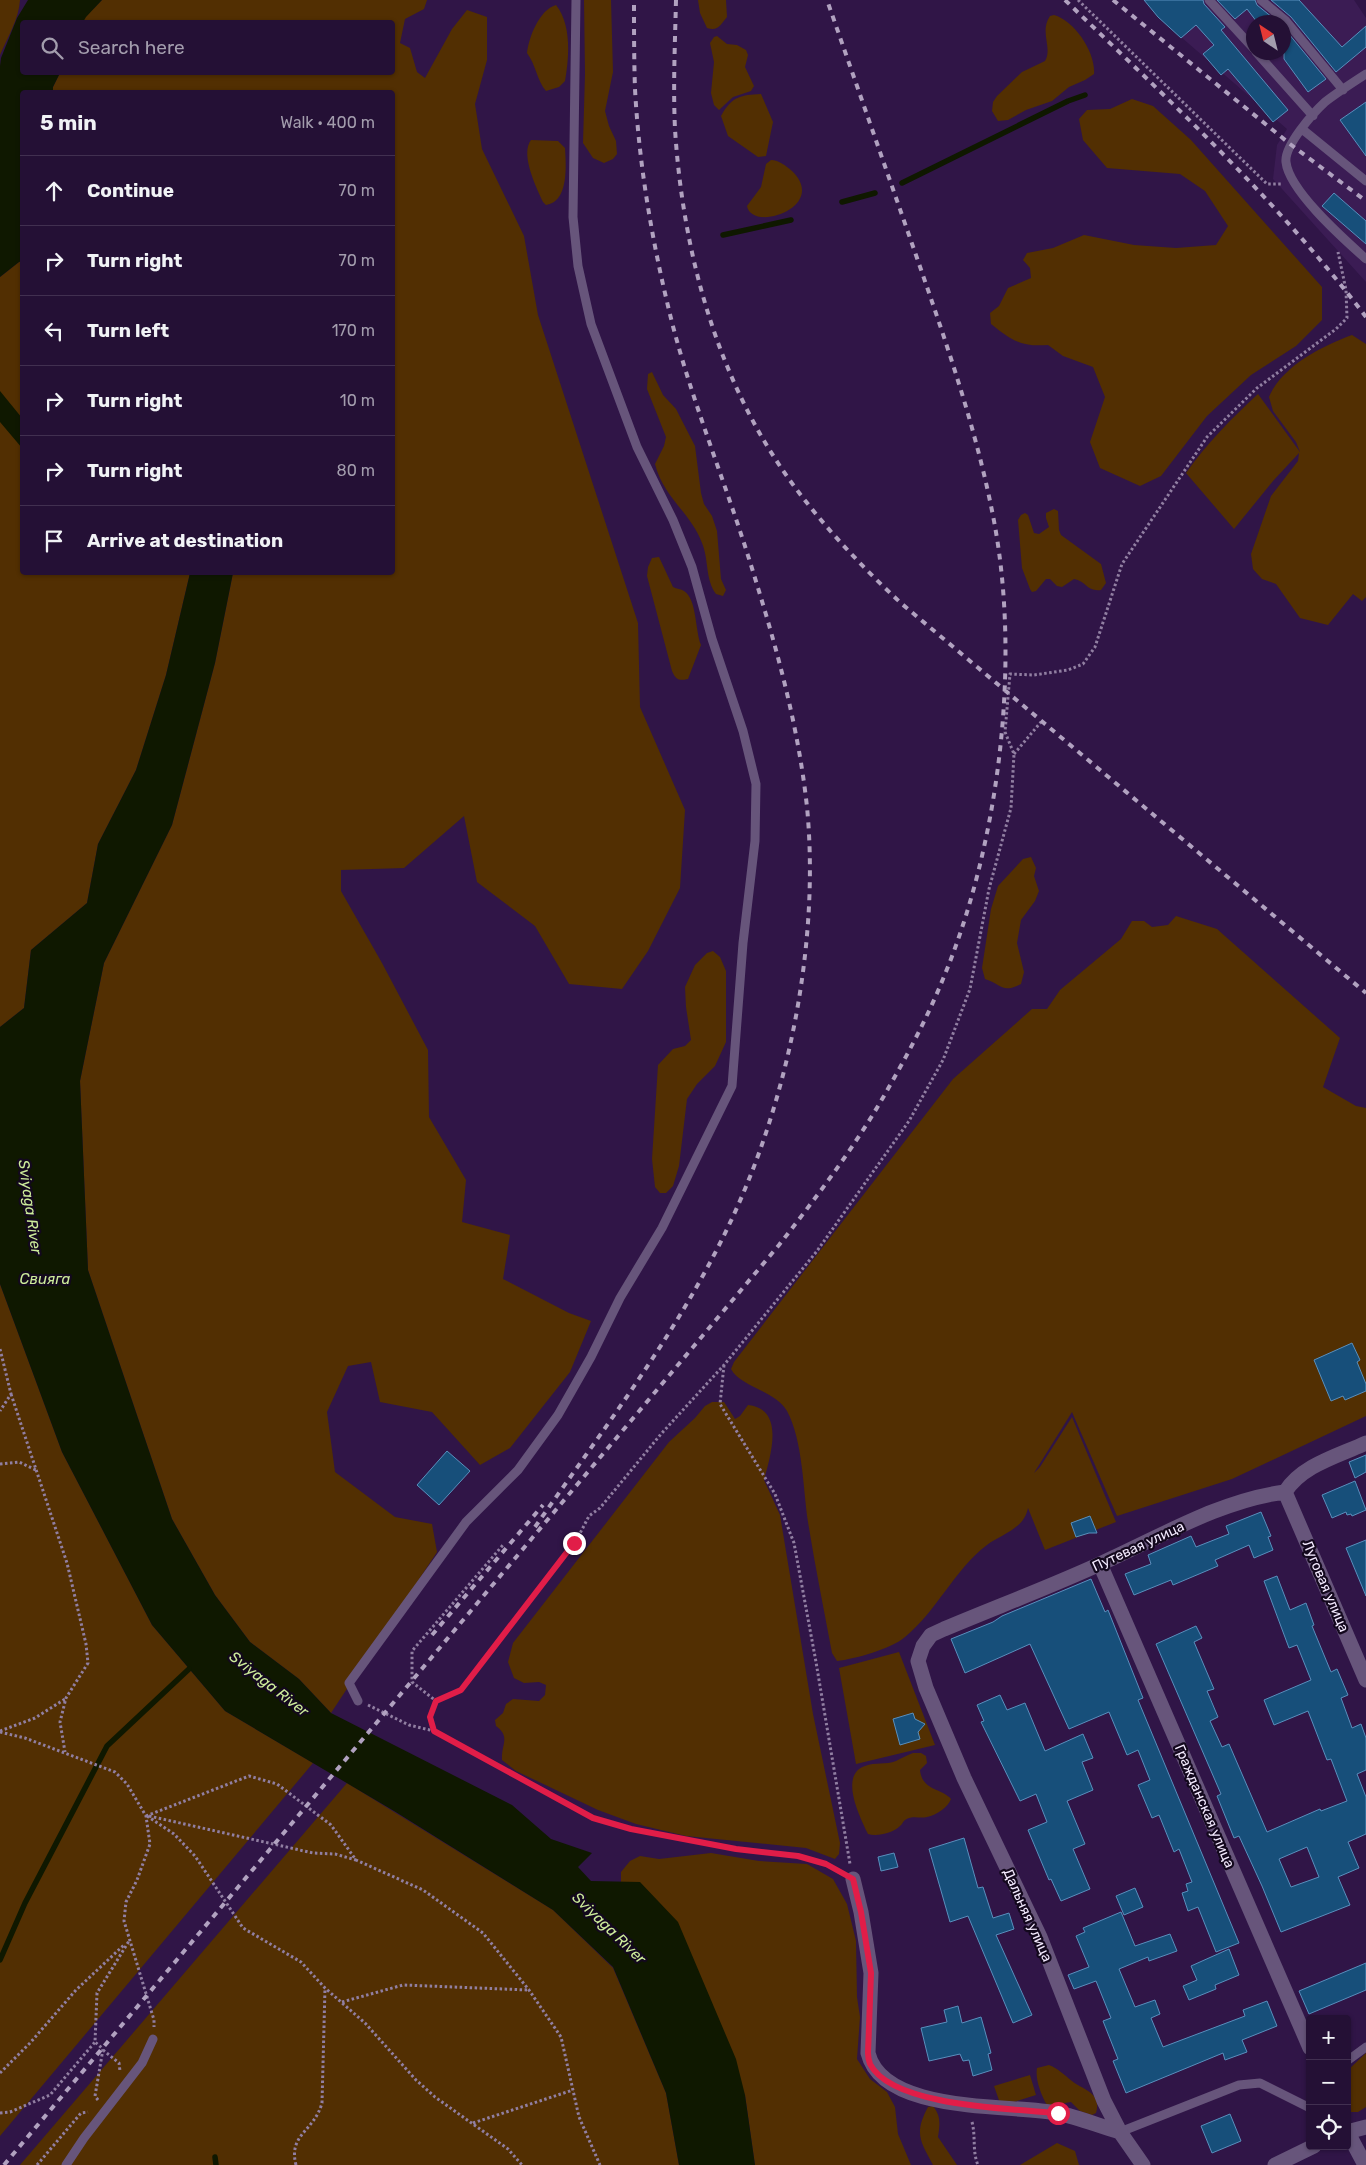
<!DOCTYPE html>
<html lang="en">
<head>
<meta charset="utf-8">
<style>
  body { margin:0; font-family:Rubik,sans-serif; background:#2c193d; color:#f1f3f6 }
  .controls { position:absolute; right:15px; bottom:15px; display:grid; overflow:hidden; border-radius:5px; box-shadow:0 1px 4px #0004 }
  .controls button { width:45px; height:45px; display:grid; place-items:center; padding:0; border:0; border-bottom:1px solid #413050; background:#241035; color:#f1f3f6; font:25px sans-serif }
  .compass { position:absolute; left:1246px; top:15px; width:45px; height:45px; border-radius:50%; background:#241035; box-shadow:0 1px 4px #0004; rotate:325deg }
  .stop { position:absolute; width:15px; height:15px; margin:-11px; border:4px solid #e11d48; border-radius:50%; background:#fff }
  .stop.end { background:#e11d48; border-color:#fff; box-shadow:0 1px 5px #0008 }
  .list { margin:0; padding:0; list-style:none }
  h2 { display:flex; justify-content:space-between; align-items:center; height:65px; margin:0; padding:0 20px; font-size:21px }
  h2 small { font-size:16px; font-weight:400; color:#a39dad }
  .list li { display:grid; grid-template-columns:32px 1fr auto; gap:15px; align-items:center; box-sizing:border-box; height:70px; padding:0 20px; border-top:1px solid #413050 }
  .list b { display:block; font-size:19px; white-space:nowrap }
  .list em { font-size:16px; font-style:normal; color:#a39dad }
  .icon { flex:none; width:28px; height:28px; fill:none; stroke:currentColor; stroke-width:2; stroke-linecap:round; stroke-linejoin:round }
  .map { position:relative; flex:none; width:1366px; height:2165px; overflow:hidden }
  .search { position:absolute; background:#241035; box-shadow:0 1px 4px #0004; left:20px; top:20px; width:375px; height:55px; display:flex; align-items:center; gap:12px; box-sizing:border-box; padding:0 18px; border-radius:5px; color:#a39dad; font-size:19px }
  .panel { position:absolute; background:#241035; box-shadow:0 1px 4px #0004; left:20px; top:90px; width:375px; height:485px; border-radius:5px }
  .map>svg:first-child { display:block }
  .built { fill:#3b1c54; fill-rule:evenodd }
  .green { fill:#522f02 }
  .water { fill:#0f1800 }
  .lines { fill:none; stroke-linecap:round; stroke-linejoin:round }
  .stream { stroke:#0f1800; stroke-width:5.5 }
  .building { fill:#174f7a; stroke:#598fbd; fill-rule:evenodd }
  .path { stroke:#917fa2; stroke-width:3; stroke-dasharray:2.5 2.5; stroke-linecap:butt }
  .lane { stroke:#67557b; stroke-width:9 }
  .street { stroke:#67557b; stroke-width:15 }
  .rail { stroke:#b1a2c0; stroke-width:4; stroke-dasharray:6 6; stroke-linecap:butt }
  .route { stroke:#e11d48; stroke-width:6 }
  .labels { text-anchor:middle; stroke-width:4.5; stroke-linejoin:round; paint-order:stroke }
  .street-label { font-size:14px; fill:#f4ebff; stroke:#13081d }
  .water-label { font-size:15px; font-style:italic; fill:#cdec9b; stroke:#13081d }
</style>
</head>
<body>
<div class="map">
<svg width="1366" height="2165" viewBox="0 0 1366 2165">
  <rect width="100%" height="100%" fill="#301547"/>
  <path class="built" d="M1144 0H1354L1366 18V282L1273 179 1277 145 1287 129 1158 17ZM1254 22H1284V52H1254Z"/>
  <path class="green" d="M0 0H20C19 19 7 38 0 55Z
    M102 0H427L424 9 405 19 400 43 410 48 417 72 425 78 452 29 467 10 487 17V60L475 104 482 149 524 236 538 315 638 623 640 707 685 810 680 888 648 951 622 989 569 984 535 926 477 882 464 816 404 868 341 870V891L382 963 428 1050 429 1117 466 1180 462 1222 510 1235 503 1279 569 1313 591 1321 570 1372 510 1448 480 1465 432 1412 380 1402 371 1362 348 1366 327 1412 335 1472 395 1517 432 1524 437 1552 331 1713 299 1679 250 1642 215 1595 172 1519 88 1270 80 1081 104 963 172 825 215 663 233 573 392 572V92H53V87L60 73 392 72V22H83L85 17Z
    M584 0H611L613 72 605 111 609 126 616 141 617 154 613 159 604 163 593 158 583 143 585 74Z
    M698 0H726L727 17C721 24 718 32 707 28L700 13Z
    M556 5C572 25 569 58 565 81L559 87 546 91C537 81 536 65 527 53 529 37 539 10 556 5Z
    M1054 15C1075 21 1096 53 1094 74L1085 80 1069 87 1052 101 1026 110 1008 120 998 121 992 111 993 102 997 96 1022 72 1045 61C1053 48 1039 32 1050 16Z
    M717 36 727 44 737 45 746 50 748 55 745 67 754 86 751 91 733 97 719 110 714 105 711 93 714 62 710 43 714 37Z
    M761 94 773 122 766 156 758 157 728 136 721 116C732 96 741 95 761 94Z
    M1132 99 1153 106 1191 140 1322 287V320L1296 346 1251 375 1207 416 1161 476 1140 486 1100 468 1090 442 1105 397 1093 367 1063 356 1048 345C1022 347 1012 341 991 324L990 313 999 306 1008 288 1031 278 1030 268 1023 260 1027 253 1053 248 1084 235 1134 245 1176 248 1216 245 1228 226 1205 191 1180 174 1107 168 1083 140 1079 119 1087 110 1110 109Z
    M531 140 558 141 565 148C566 165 569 202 546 205L543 202C536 187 520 154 531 140Z
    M771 160C779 160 786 166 792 171 829 207 752 233 747 206L761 187 766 164Z
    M22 261V572L190 573 166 675 136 770 98 844 87 903 31 950 24 1008 0 1027V277L19 262Z
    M1352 335 1366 344V597L1362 601 1353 594 1328 625 1300 618 1276 584 1262 579 1253 569 1251 554 1271 496 1298 461 1299 453 1273 481 1234 529 1186 473C1207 443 1231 419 1258 394L1300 452 1296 442 1273 411 1269 397C1282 366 1322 346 1352 335Z
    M652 372 663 395 676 409 695 446 701 493 704 504 712 516 717 531 721 579 726 590 723 596 716 594C705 579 709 560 702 543 691 513 663 497 655 464L664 446 666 437 647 389 648 374Z
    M1054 509 1058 511 1059 530 1061 535 1101 564 1106 583 1101 590C1087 592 1086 581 1074 579L1062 587 1057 586 1050 579H1046L1036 591 1032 592 1030 589 1022 568 1018 520 1021 515 1025 513 1028 515 1034 533 1039 534 1049 527 1046 518V513Z
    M659 557 673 587C677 589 681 589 684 591 697 599 695 630 701 645L688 679C679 681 676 680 672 671L647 576 648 567 652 558Z
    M1031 857 1036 868 1034 876 1039 891 1035 901 1021 920 1017 943 1024 972 1021 984C1001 994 1002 984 985 979L982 968 991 909 998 886 1023 859Z
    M1176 916 1217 929 1340 1038 1323 1087 1356 1106 1366 1108V1416L1232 1479 1117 1516 1072 1412 1034 1473 1040 1467 1072 1417 1116 1522 1045 1550 1028 1508C1024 1529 1002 1534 987 1545 954 1570 937 1611 905 1637 891 1649 855 1659 837 1661L832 1653C824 1610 815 1566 808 1522 803 1489 803 1441 787 1411 775 1390 740 1387 731 1369L734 1362 953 1079 1032 1009H1047L1060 990 1121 939 1132 921H1144L1152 927 1168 925Z
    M713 951 720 957 726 971V1042L715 1066 697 1084 687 1099 679 1166 673 1186 666 1193H660L655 1187 652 1159 658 1065 673 1049 685 1046 691 1040 686 1007 685 987 695 965 707 953Z
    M0 1284 62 1452 152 1625 225 1711 313 1763 0 2136Z
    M712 1402H724L735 1419 740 1416 748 1405C786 1409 770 1457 764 1480L780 1515 813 1714 840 1843 839 1854 835 1859 806 1848 686 1836 636 1824 598 1810 516 1771 502 1760C501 1744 511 1737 496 1726L495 1720 503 1713 506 1704 513 1699 539 1701 545 1695 546 1685 539 1682 524 1683 514 1678 508 1662 513 1643 669 1442 695 1418 705 1406Z
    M899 1652 935 1745 856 1764 839 1668Z
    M913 1753H921L926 1756 927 1763 920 1770C922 1791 942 1788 951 1799 948 1807 937 1815 927 1817 920 1819 913 1815 905 1820 903 1821 902 1825 900 1826 893 1833 877 1837 868 1834 861 1819 838 1775 865 1766 875 1762 886 1765 896 1761 902 1758 907 1755 913 1753Z
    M347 1783 553 1910 613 1968 666 2093 679 2165H20Z
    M711 1853 759 1861 807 1864 833 1879 847 1904 856 1941 857 1997 860 2017 857 2059 870 2079 887 2092 895 2107 898 2134 911 2165H755L745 2095 621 1888V1872L630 1861 640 1856 659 1859Z
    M1366 2053V2107L1358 2112H1350L1347 2108V2071Z
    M1049 2065C1059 2069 1063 2074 1072 2081 1083 2090 1102 2092 1096 2113L1092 2115 1080 2111 1071 2102 1065 2103 1059 2107 1047 2105C1041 2095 1035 2079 1037 2068Z
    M1030 2075 1036 2095 1001 2106 994 2086Z
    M933 2106C941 2116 940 2124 938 2137L957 2165H933C920 2141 914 2133 928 2107Z
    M1057 2143 1075 2151 1079 2165H1020Z"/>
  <path class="water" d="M28 0H102L86 17 83 22H22V72L60 73 53 87V92H22V261L19 262 0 277V66L1 58 17 18Z
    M0 391 22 418V448L0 422Z
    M190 573H233L215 663 172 825 104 963 80 1081 88 1270 172 1519 215 1595 250 1642 299 1679 331 1713 512 1805 551 1839 592 1853 578 1867 591 1881 640 1882 678 1922 736 2059 745 2095 755 2165H679L666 2093 613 1967 553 1910 394 1811 225 1711 152 1625 62 1452 0 1284V1027L24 1008 31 950 87 903 98 844 136 770 166 675Z"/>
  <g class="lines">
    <path class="stream" d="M902 183 1068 101 1085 95
      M842 202 875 193
      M723 235 791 220
      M0 1960 25 1903 107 1746 189 1669
      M215 2157 216 2165"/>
  </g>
  <path class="building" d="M1144 0H1203L1204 4 1225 27 1221 30 1288 110 1273 122 1228 69 1221 75 1203 54 1214 45 1196 25 1181 38 1158 17Z
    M1217 0H1255L1257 5 1278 22H1257L1247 9 1235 19Z
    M1271 0H1299L1342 47 1366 26V47L1336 72 1291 17Z
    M1284 28 1326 79 1308 92 1284 59Z
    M1366 102V156L1340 120Z
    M1334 193 1366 221V244L1322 206Z
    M1352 1343 1360 1360 1357 1362 1366 1384V1391L1345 1400 1343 1396 1331 1401 1314 1360Z
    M447 1451 470 1471 439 1505 417 1485Z
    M1366 1455V1472L1355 1478 1349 1462Z
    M1355 1481 1366 1510 1352 1516 1351 1514 1347 1515 1346 1512 1332 1518 1322 1495Z
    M1261 1512 1271 1536 1268 1537 1273 1550 1254 1558 1249 1545 1215 1560 1218 1566 1173 1585 1171 1580 1134 1595 1125 1574 1151 1564 1148 1555 1191 1536 1196 1547 1229 1534 1226 1526Z
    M1090 1516 1097 1533H1089L1076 1537 1071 1523Z
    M1366 1540V1596L1346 1548Z
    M1277 1576 1290 1610 1306 1603 1314 1625 1312 1626 1331 1672 1337 1669 1348 1695 1341 1698 1352 1728 1361 1724 1366 1738V1770L1357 1774 1366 1797V1834L1348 1842 1359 1868 1338 1877 1350 1905 1281 1932 1262 1886 1239 1836 1234 1838 1217 1796 1221 1794 1156 1644 1196 1626 1202 1638 1194 1642 1214 1689 1207 1691 1218 1717 1210 1721 1222 1747 1229 1744 1267 1832 1320 1809 1321 1811 1347 1801 1331 1759 1327 1760 1308 1711 1274 1725 1264 1700 1311 1680 1297 1645 1289 1648 1264 1581ZM1307 1847 1319 1877 1291 1887 1279 1859Z
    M1091 1579 1105 1612 1108 1610 1143 1698 1138 1700 1239 1943 1216 1952 1198 1907 1188 1911 1182 1893 1188 1891 1186 1884 1192 1882 1179 1849 1174 1852 1159 1815 1152 1818 1138 1785 1150 1780 1138 1750 1127 1755 1109 1712 1069 1729 1030 1644 965 1673 951 1639 993 1622 1002 1616Z
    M1000 1695 1007 1710 1025 1703 1045 1751 1083 1734 1093 1758 1082 1762 1093 1790 1067 1801 1085 1844 1073 1849 1090 1889 1061 1901 1051 1879 1049 1880 1028 1830 1047 1822 1036 1794 1020 1801 981 1722 984 1721 977 1705Z
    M913 1713 915 1719 925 1724 918 1732 920 1739 900 1745 893 1719Z
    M964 1838 978 1888 983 1887 993 1918 1009 1913 1014 1929 996 1935 1032 2015 1013 2023 968 1916 950 1922 929 1849Z
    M894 1853 898 1867 881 1871 878 1857Z
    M1135 1888 1143 1907 1124 1915 1116 1896Z
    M1121 1912 1135 1946 1170 1934 1177 1951 1149 1961 1148 1957 1119 1969 1135 2007 1155 2000 1160 2014 1151 2018 1163 2047 1245 2016 1243 2010 1267 2001 1277 2026 1242 2040 1247 2052 1225 2060 1223 2053 1126 2093 1113 2061 1118 2059 1103 2021 1111 2018 1096 1981 1074 1989 1068 1975 1089 1967 1076 1936 1085 1932 1083 1928Z
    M1229 1949 1239 1975 1215 1985 1216 1989 1189 2000 1183 1986 1197 1980 1191 1966Z
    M1366 1963V1990L1309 2014 1299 1991Z
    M958 2006 962 2023 981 2017 991 2053 988 2054 992 2070 973 2076 969 2060 963 2061 960 2054 929 2061 921 2028 947 2022 944 2010Z
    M1230 2114 1241 2141 1212 2153 1201 2126Z"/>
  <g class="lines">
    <path class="path" d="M1078 0 1267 184H1282
      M1014 754 1041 722
      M0 1349 11 1394 0 1411
      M724 1365 720 1404 775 1494 794 1543 816 1662 850 1864
      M11 1394 67 1563 86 1644 88 1663 66 1698 60 1722 65 1752
      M0 1464 19 1462 36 1470
      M436 1701 461 1690 575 1543 589 1516 600 1508 661 1434 724 1365 817 1251 909 1121 943 1060 970 989 989 889 1011 808 1014 754 1005 732 1010 674 1034 675 1068 670 1083 664 1095 647 1122 564 1207 437 1257 388 1336 329 1347 318 1346 290 1338 252
      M368 1705 409 1725 434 1731 593 1818 631 1829 736 1849 797 1856 826 1864 839 1872
      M0 1731 35 1718 65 1699
      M434 1731 430 1717 436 1701 412 1682V1651L503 1545
      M0 1732 25 1738 115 1772 127 1784 146 1816 150 1844 137 1880 126 1902 124 1921 154 2020V2027
      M146 1816 249 1776 277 1784 331 1825 356 1860 423 1890 483 1933 529 1990 561 2037 579 2117 600 2165
      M147 1816 174 1834 195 1856 243 1928 301 1962 325 1988 365 2023 416 2080 435 2097 508 2149 522 2165
      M149 1816 313 1853 335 1854 356 1860
      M342 2002 403 1985 529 1990
      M103 2050 119 2063 120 2071
      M0 2073 30 2043 76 1990 125 1944
      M98 2100 95 2096 103 2049 95 2042 97 1993 129 1941
      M0 2113 10 2112 50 2095 95 2042
      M972 2122C976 2137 972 2151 978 2165
      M473 2123 573 2090
      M37 2165 81 2113 88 2112
      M296 2165C288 2134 314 2132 322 2103L325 1988"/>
    <path class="lane" d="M1209 0 1254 49
      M1261 0 1286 21 1343 90
      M1256 52 1313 116
      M1366 74C1352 83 1338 92 1325 102 1313 113 1284 146 1286 162 1289 191 1345 240 1366 259
      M1302 129 1366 181
      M358 1701 349 1683 466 1522 518 1470 558 1415 591 1357 620 1298 662 1228 732 1086 743 943 755 841 756 784 743 731 712 639 692 567 673 520 637 447 591 324 578 266 573 217 576 0
      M1347 2061 1366 2047
      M1120 2132 1239 2085 1260 2083 1310 2108
      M66 2165 84 2138 142 2063 153 2039"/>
    <path class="street" d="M1285 1492 1366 1680
      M1100 1564 1310 2048
      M853 1879 861 1912 871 1973 868 2053C883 2114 1008 2104 1057 2113 1078 2117 1099 2126 1120 2132
      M1347 2131 1365 2165
      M1347 2132 1366 2127
      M1143 2165 1120 2132 1104 2101 1040 1937 964 1778 926 1688 918 1661 923 1646 931 1635 944 1629C996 1607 1050 1587 1102 1563 1160 1537 1221 1500 1285 1492 1302 1465 1338 1456 1366 1443
      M1275 2165 1314 2146"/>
    <path class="rail" d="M676 0C675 43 673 86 675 129 683 256 719 387 797 490 828 531 864 569 902 604L1366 993
      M1065 0C1170 101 1278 201 1366 317
      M1113 0 1290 144 1366 201
      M535 1527C611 1418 694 1312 745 1189 793 1074 819 932 807 807 798 723 775 642 750 562 724 478 688 392 668 306 651 235 639 163 635 89 634 60 634 30 634 0
      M432 1635 543 1505
      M4 2165 779 1245C818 1195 858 1143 889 1087 909 1052 928 1016 943 979 999 845 1021 664 994 521 977 431 947 345 917 258 887 172 857 86 827 0"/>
  </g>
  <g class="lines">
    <path class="route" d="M574 1543 461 1690 436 1701 430 1717 434 1731 593 1818 631 1829 736 1849 798 1856 826 1864 853 1879 861 1912 871 1973 868 2053C868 2056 869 2061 870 2064 892 2107 1014 2109 1058 2113"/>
  </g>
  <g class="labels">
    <g class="street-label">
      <text transform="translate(1138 1546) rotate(-25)" y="5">Путевая улица</text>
      <text transform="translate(1326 1586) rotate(67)" y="5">Луговая улица</text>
      <text transform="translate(1205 1806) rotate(67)" y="5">Гражданская улица</text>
      <text transform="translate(1028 1915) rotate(66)" y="5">Дальняя улица</text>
    </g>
    <g class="water-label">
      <text transform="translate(30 1207) rotate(82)" y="5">Sviyaga River</text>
      <text x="45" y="1284">Свияга</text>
      <text transform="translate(269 1684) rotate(38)" y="5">Sviyaga River</text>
      <text transform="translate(609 1928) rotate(44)" y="5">Sviyaga River</text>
    </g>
  </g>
</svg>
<div class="controls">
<button>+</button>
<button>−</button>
<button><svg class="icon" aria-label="locate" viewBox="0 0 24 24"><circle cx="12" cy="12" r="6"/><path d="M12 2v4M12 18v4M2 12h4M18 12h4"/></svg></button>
</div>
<svg class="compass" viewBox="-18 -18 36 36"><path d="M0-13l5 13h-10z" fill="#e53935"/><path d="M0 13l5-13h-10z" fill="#a39dad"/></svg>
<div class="stop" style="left:1058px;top:2113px"></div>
<div class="stop end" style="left:574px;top:1543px"></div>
<div class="search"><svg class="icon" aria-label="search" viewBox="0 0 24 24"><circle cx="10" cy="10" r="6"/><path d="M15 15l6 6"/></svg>Search here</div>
<section class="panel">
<h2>5 min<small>Walk · 400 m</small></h2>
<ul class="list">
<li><svg class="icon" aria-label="ahead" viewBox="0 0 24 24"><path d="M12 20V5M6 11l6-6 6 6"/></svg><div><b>Continue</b></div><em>70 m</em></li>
<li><svg class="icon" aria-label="right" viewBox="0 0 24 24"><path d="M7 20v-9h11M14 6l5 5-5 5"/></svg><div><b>Turn right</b></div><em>70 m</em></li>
<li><svg class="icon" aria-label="left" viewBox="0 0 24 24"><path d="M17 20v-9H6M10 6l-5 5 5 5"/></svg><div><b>Turn left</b></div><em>170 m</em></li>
<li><svg class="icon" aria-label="right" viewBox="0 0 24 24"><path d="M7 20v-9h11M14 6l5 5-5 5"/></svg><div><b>Turn right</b></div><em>10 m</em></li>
<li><svg class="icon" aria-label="right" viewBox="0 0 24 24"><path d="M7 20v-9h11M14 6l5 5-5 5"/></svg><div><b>Turn right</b></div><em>80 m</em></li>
<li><svg class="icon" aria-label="arrive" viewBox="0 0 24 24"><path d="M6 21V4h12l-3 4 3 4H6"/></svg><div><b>Arrive at destination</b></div></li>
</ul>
</section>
</div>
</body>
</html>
